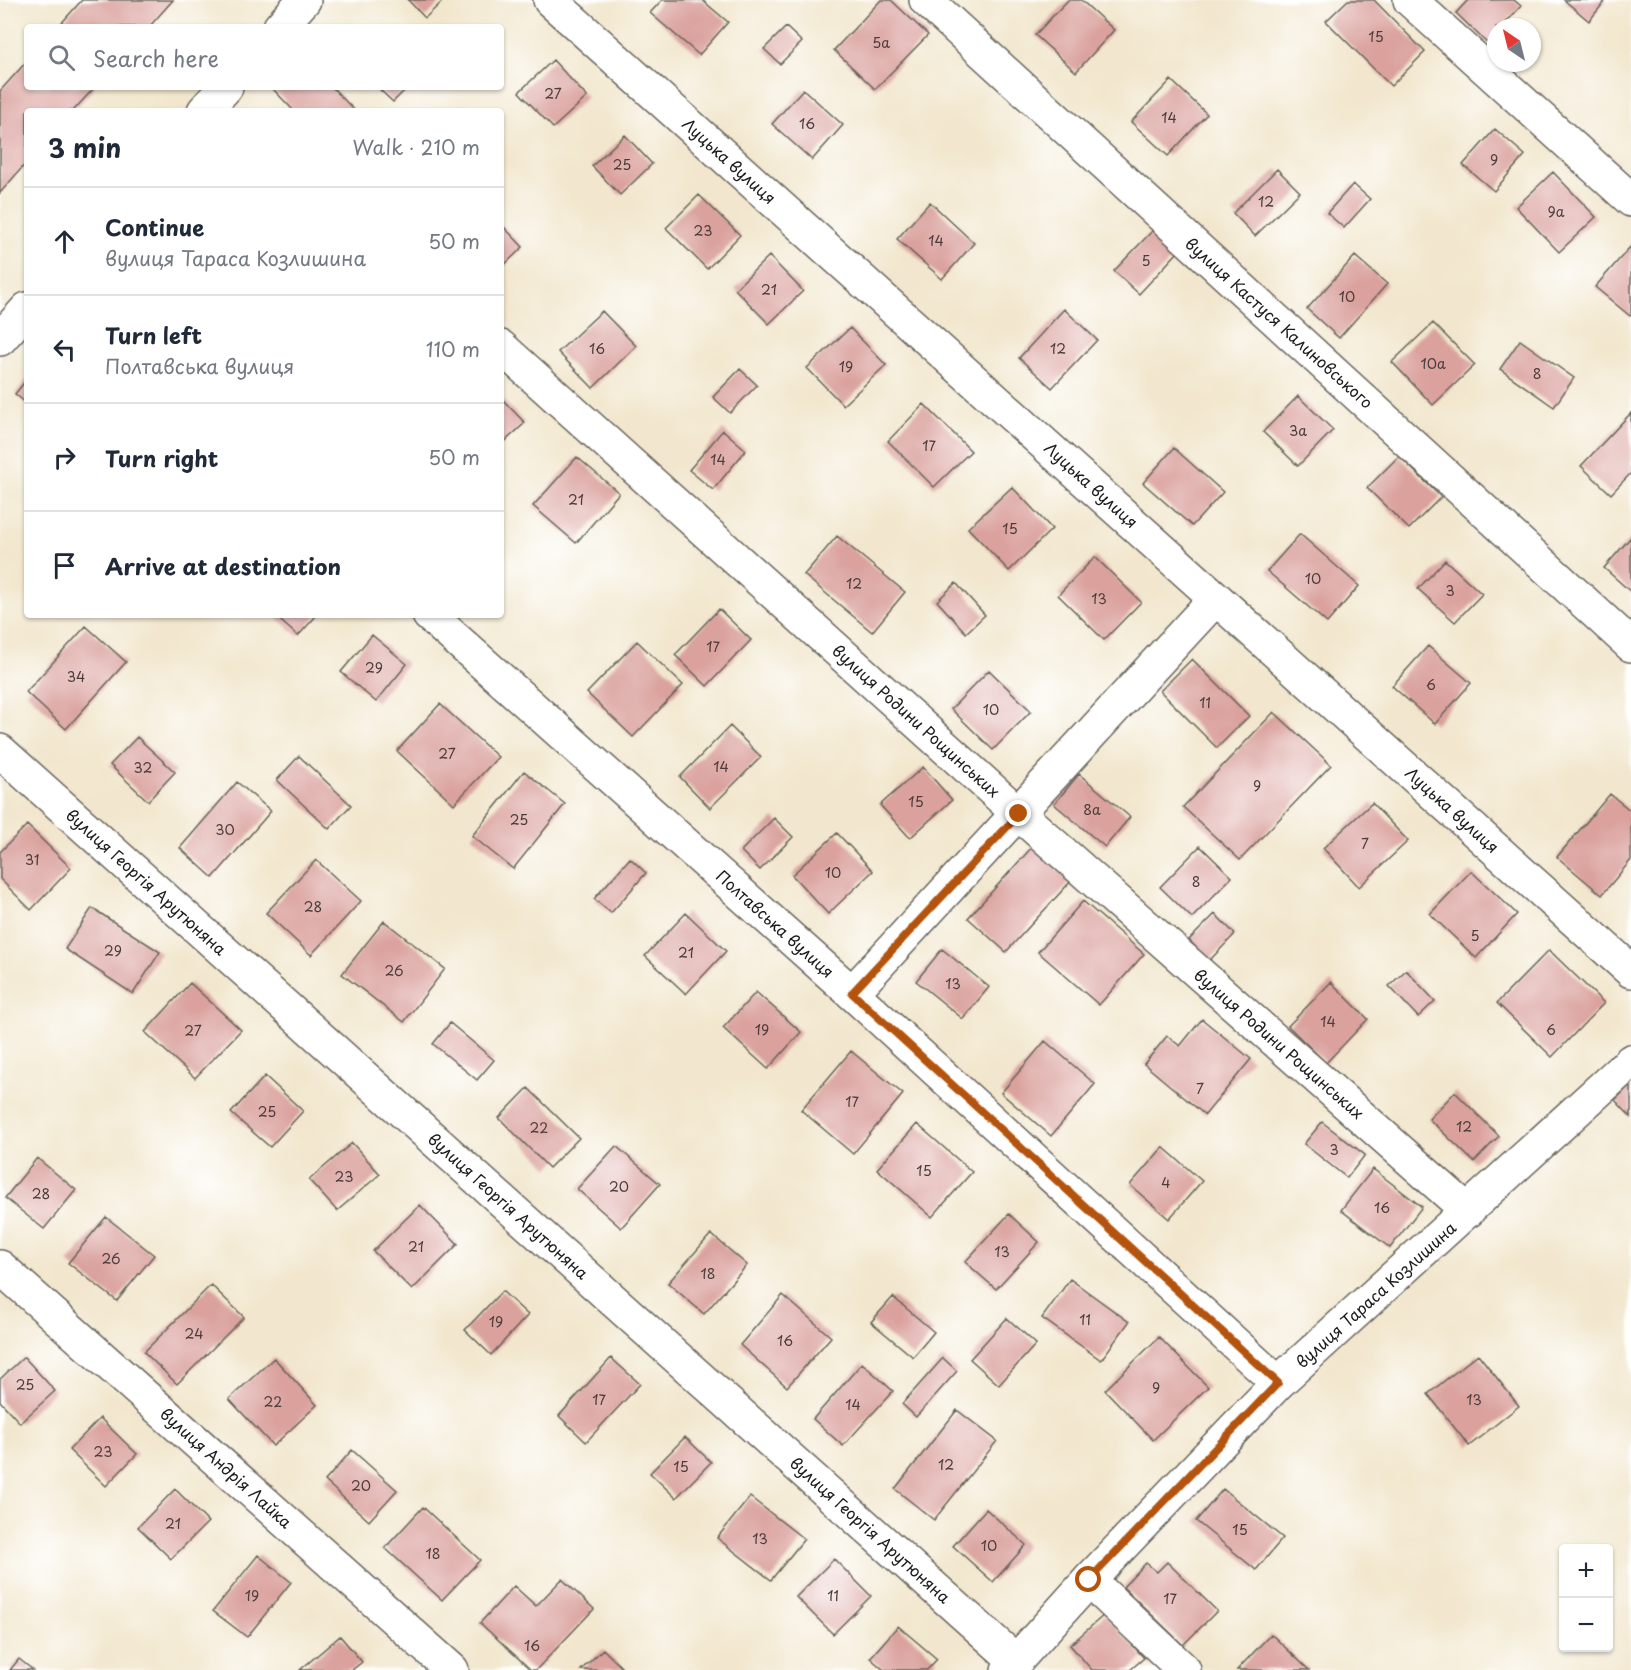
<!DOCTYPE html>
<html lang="en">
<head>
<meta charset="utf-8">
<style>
  body { margin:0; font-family:"Playpen Sans",sans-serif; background:#f6f6f7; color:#1f2937 }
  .controls { position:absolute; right:18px; bottom:18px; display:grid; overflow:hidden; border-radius:6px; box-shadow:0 2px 4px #0004 }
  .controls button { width:54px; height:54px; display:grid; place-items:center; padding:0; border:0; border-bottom:2px solid #e0e1e3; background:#fff; color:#1f2937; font:30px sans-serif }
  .compass { position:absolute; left:1487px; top:18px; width:54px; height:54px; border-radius:50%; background:#fff; box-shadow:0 2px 4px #0004; rotate:325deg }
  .stop { position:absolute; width:18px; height:18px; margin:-14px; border:4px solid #b45309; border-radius:50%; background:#fff }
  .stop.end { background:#b45309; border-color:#fff; box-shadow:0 2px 6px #0008 }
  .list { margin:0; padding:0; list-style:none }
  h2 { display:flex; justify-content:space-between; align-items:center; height:78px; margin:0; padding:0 24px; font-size:26px }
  h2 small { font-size:20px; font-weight:400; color:#747a83 }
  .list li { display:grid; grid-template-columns:39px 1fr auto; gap:18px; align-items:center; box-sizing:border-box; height:108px; padding:0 24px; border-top:2px solid #e0e1e3 }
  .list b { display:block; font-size:22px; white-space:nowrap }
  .list p { margin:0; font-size:20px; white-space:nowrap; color:#747a83 }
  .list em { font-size:20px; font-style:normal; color:#747a83 }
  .icon { flex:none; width:33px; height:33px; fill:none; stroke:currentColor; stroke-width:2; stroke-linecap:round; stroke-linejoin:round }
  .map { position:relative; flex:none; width:1631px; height:1670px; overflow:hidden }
  .search { position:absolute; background:#fff; box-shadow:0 2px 4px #0004; left:24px; top:24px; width:480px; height:66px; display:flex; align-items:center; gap:15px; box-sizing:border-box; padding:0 21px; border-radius:6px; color:#747a83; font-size:22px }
  .panel { position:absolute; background:#fff; box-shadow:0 2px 4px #0004; left:24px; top:108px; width:480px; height:510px; border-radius:6px }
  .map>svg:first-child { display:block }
  .building { fill:#daa19d }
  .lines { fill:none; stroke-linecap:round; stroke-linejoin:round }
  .street-casing { stroke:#67635a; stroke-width:36 }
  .street { stroke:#fff; stroke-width:33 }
  .route { stroke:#b45309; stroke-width:8 }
  .labels { text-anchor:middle; stroke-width:4.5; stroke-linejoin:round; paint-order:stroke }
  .number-label { font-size:14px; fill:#4c3d3c }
  .street-label { font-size:16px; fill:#1c1c1c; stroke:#fff }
</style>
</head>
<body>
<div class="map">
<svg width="1631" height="1670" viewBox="0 0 1631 1670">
  <rect width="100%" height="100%" fill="#fff"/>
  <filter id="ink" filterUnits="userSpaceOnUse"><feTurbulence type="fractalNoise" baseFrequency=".0167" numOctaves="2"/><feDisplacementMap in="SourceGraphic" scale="12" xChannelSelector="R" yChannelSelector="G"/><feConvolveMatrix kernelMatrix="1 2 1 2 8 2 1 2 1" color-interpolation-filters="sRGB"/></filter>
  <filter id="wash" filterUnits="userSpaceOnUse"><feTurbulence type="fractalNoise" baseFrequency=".008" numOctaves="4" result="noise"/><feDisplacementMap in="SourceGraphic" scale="24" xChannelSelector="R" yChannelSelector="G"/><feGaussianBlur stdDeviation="1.35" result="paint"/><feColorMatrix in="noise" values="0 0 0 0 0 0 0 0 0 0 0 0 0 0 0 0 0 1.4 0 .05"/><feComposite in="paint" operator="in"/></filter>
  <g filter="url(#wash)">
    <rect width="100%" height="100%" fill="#f2e7ce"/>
    <g id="blocks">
      <path class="building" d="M82 0H173L149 27H58Z
        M408 0H444L425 18Z
        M662 0H702L728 22 699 55 650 13Z
        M881 0H891L928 35 875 89 834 50Z
        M1068 0H1081L1114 30 1076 72 1035 35Z
        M1348 0H1374L1425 52 1391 86 1326 21Z
        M1468 0H1514L1521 6 1502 27H1496V33L1487 43 1456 13Z
        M1564 0H1606L1589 21Z
        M786 27 802 42 780 64 764 49Z
        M553 60 587 97 553 128 519 92Z
        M27 61V87H95L73 111H27V162L0 193V91Z
        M1171 80 1207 114 1168 156 1131 122Z
        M275 87H332L355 111H294L273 89Z
        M377 87H408L393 102Z
        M803 89 843 125 812 160 772 124Z
        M1495 129 1525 155 1494 191 1463 165Z
        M625 135 652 164 620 195 592 166Z
        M1277 169 1300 192 1255 236 1233 213Z
        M1553 172 1596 217 1559 252 1516 207Z
        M1353 184 1370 199 1344 228 1327 213Z
        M699 195 740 235 707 269 666 228Z
        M930 202 974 243 942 279 897 239Z
        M501 224 523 247 501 268Z
        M1154 229 1178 252 1139 294 1114 271Z
        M1631 246V315L1630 316 1595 287Z
        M769 256 803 291 769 324 735 289Z
        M1355 256 1387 284 1339 338 1307 309Z
        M1064 309 1097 340 1052 388 1019 358Z
        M602 311 636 346 593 388 558 352Z
        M1433 323 1475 365 1433 405 1392 362Z
        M850 328 886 365 843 405 807 368Z
        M1520 340 1574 378 1554 407 1500 369Z
        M740 369 757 385 730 413 713 397Z
        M27 379V404L15 394Z
        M1298 396 1333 430 1298 466 1263 432Z
        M501 398 525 423 501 445Z
        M924 404 971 451 934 487 888 441Z
        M1631 413V473L1611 494 1581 466Z
        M723 430 746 450 713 490 689 470Z
        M1174 448 1223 492 1192 526 1143 483Z
        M1399 456 1441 497 1409 529 1367 488Z
        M577 457 619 493 576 543 533 506Z
        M1012 487 1052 529 1009 571 968 528Z
        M1300 534 1359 586 1327 623 1267 571Z
        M837 536 905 592 872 632 804 575Z
        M1631 537V592L1604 568Z
        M1095 557 1141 602 1104 640 1058 595Z
        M1445 560 1482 594 1455 622 1418 589Z
        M956 583 985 615 966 633 937 601Z
        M719 609 751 640 707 686 675 655Z
        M274 615H317L298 636Z
        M86 626 126 662 66 729 26 692Z
        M372 635 407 664 376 702 341 672Z
        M637 641 683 685 633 737 587 693Z
        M1428 646 1471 683 1435 724 1392 686Z
        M1192 659 1249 716 1217 748 1160 691Z
        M989 670 1031 711 993 750 951 709Z
        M440 704 498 757 454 804 397 751Z
        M1274 712 1331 765 1240 860 1183 807Z
        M730 726 761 757 710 808 680 777Z
        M137 737 175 772 148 801 110 765Z
        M299 756 351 805 329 829 277 780Z
        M923 767 952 800 910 838 880 805Z
        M524 771 565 804 513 869 472 836Z
        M1079 774 1130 817 1105 847 1054 804Z
        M237 782 271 811 213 878 180 848Z
        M1610 794 1631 811V860L1602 895 1557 857Z
        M1372 803 1408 841 1359 887 1323 848Z
        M774 818 793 837 760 870 741 851Z
        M27 825 71 868 31 910 0 879V852Z
        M837 833 873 871 828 914 792 875Z
        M1033 846 1071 881 1006 952 968 918Z
        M1200 846 1232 877 1192 918 1160 887Z
        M630 858 646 873 611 913 594 899Z
        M316 860 361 901 311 955 266 913Z
        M1471 871 1517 914 1476 958 1430 914Z
        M1083 901 1144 954 1099 1005 1038 952Z
        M92 908 160 952 133 994 65 949Z
        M686 913 726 951 686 994 645 956Z
        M1215 914 1235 934 1209 961 1189 940Z
        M384 921 445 969 404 1022 342 974Z
        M942 949 989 987 963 1019 916 981Z
        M1549 950 1604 1003 1552 1057 1497 1003Z
        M1406 970 1435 1001 1418 1017 1389 986Z
        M1331 982 1368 1019 1326 1063 1288 1026Z
        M190 983 241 1030 195 1078 145 1032Z
        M756 992 801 1032 768 1069 723 1028Z
        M1202 1019 1251 1059 1205 1115 1144 1064 1167 1036 1180 1046Z
        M450 1023 494 1060 477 1080 433 1044Z
        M1045 1041 1095 1084 1051 1136 1001 1093Z
        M851 1051 903 1094 853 1154 801 1110Z
        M265 1076 303 1111 270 1147 231 1113Z
        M1631 1084V1117L1615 1100Z
        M528 1088 579 1138 549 1168 499 1118Z
        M1455 1092 1499 1136 1474 1162 1429 1119Z
        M1322 1122 1365 1155 1347 1178 1304 1144Z
        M917 1124 972 1172 932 1217 877 1169Z
        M352 1143 380 1174 337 1211 309 1180Z
        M616 1146 660 1184 621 1228 577 1189Z
        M1163 1147 1202 1181 1169 1219 1130 1185Z
        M37 1158 76 1190 44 1229 5 1198Z
        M1373 1169 1422 1207 1390 1248 1341 1210Z
        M420 1205 458 1244 412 1290 373 1251Z
        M1009 1214 1039 1242 996 1289 965 1262Z
        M106 1217 154 1255 117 1301 68 1263Z
        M711 1234 747 1265 704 1314 668 1283Z
        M1070 1279 1129 1322 1101 1360 1042 1318Z
        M211 1285 244 1317 177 1384 144 1352Z
        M502 1291 528 1315 491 1355 465 1330Z
        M783 1295 831 1337 787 1387 740 1345Z
        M893 1297 934 1332 913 1357 871 1322Z
        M1007 1318 1036 1344 999 1385 970 1359Z
        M1159 1337 1208 1387 1153 1440 1105 1390Z
        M1478 1354 1519 1406 1469 1446 1428 1394Z
        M24 1357 55 1391 20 1423 0 1401V1379Z
        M274 1358 317 1405 273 1446 229 1399Z
        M611 1358 640 1384 586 1442 559 1416Z
        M943 1358 957 1371 916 1417 902 1404Z
        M862 1363 893 1391 843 1446 813 1419Z
        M957 1410 997 1441 934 1520 895 1489Z
        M100 1418 137 1454 106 1486 69 1450Z
        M685 1437 711 1462 676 1498 650 1473Z
        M352 1450 397 1490 369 1521 325 1481Z
        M175 1489 208 1522 171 1559 138 1527Z
        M1223 1489 1283 1538 1256 1570 1196 1521Z
        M750 1497 804 1539 771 1580 717 1538Z
        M423 1507 480 1560 442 1600 385 1548Z
        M986 1509 1026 1545 993 1582 953 1546Z
        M258 1555 291 1582 247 1637 213 1611Z
        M834 1559 871 1596 833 1634 796 1597Z
        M1167 1562 1217 1611 1183 1645 1123 1587 1146 1563 1157 1572Z
        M562 1579 594 1609 536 1670H531L480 1623 514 1586 536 1606Z
        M1105 1614 1144 1658 1130 1670H1092L1070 1645Z
        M898 1626 937 1659 927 1670H884L870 1658Z
        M1271 1634 1309 1670H1237Z
        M340 1636 362 1662 352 1670H300Z
        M603 1649 624 1670H581Z
        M19 1659 33 1670H10Z"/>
    </g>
  </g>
  <g filter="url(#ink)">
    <use href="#blocks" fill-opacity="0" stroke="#67635a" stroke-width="1.5"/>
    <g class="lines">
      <g class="street-casing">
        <path id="street" d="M550 0 1631 971
          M926 0 1631 645
          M1410 0 1631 200
          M280 27 304 0
          M204 111 226 87
          M0 339 27 309
          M501 347 1019 814 1468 1211
          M429 615 852 993 1278 1383
          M0 751 1016 1661
          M852 993 1216 598
          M0 1267 452 1670
          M1089 1580 1184 1670
          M1008 1670 1089 1580 1278 1383 1631 1061"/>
      </g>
      <use href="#street" class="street"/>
    </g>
  </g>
  <g class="lines" filter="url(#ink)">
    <path class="route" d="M1019 814 852 993 1278 1383 1089 1580"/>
  </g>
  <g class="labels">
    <g class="number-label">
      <text x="1376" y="42">15</text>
      <text x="881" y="48">5а</text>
      <text x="553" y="99">27</text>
      <text x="1169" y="123">14</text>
      <text x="807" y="129">16</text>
      <text x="1494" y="165">9</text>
      <text x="622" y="170">25</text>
      <text x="1266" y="207">12</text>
      <text x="1556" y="217">9а</text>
      <text x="703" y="236">23</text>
      <text x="936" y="246">14</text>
      <text x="1146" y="266">5</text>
      <text x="769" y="295">21</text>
      <text x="1347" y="302">10</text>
      <text x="597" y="354">16</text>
      <text x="1058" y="354">12</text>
      <text x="1433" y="369">10а</text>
      <text x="846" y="372">19</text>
      <text x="1537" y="379">8</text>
      <text x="1298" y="436">3а</text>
      <text x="929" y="451">17</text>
      <text x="718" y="465">14</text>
      <text x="576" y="505">21</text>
      <text x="1010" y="534">15</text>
      <text x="1313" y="584">10</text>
      <text x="854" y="589">12</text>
      <text x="1450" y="596">3</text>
      <text x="1099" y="604">13</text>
      <text x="713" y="652">17</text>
      <text x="374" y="673">29</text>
      <text x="76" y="682">34</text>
      <text x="1431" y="690">6</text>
      <text x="1205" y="708">11</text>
      <text x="991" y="715">10</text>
      <text x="447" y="759">27</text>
      <text x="721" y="772">14</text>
      <text x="143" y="773">32</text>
      <text x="1257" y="791">9</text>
      <text x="916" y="807">15</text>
      <text x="1092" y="815">8а</text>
      <text x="519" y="825">25</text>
      <text x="225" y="835">30</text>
      <text x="1365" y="849">7</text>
      <text x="32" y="865">31</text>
      <text x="833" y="878">10</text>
      <text x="1196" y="887">8</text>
      <text x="313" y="912">28</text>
      <text x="1475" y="941">5</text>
      <text x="113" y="956">29</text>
      <text x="686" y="958">21</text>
      <text x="394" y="976">26</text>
      <text x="953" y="989">13</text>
      <text x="1328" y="1027">14</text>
      <text x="762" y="1035">19</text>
      <text x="1551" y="1035">6</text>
      <text x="193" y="1036">27</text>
      <text x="1200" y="1094">7</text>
      <text x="852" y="1107">17</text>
      <text x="267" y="1117">25</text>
      <text x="1464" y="1132">12</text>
      <text x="539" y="1133">22</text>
      <text x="1334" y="1155">3</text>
      <text x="924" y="1176">15</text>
      <text x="344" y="1182">23</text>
      <text x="1166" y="1188">4</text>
      <text x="619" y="1192">20</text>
      <text x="41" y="1199">28</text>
      <text x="1382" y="1213">16</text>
      <text x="416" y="1252">21</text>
      <text x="1002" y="1257">13</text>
      <text x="111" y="1264">26</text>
      <text x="708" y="1279">18</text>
      <text x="1085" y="1325">11</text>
      <text x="496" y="1327">19</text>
      <text x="194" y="1339">24</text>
      <text x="785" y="1346">16</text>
      <text x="25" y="1390">25</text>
      <text x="1156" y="1393">9</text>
      <text x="599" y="1405">17</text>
      <text x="1474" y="1405">13</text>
      <text x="273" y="1407">22</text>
      <text x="853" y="1410">14</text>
      <text x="103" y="1457">23</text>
      <text x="946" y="1470">12</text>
      <text x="681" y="1472">15</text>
      <text x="361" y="1491">20</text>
      <text x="173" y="1529">21</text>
      <text x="1240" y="1535">15</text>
      <text x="760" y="1544">13</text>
      <text x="989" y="1551">10</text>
      <text x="433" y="1559">18</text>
      <text x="252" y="1601">19</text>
      <text x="833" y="1601">11</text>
      <text x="1170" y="1604">17</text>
      <text x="532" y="1651">16</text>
    </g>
    <g class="street-label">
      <text transform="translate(729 161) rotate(42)" y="6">Луцька вулиця</text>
      <text transform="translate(1279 323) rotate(42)" y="6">вулиця Кастуся Калиновського</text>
      <text transform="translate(1091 485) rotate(42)" y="6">Луцька вулиця</text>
      <text transform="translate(916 721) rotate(42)" y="6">вулиця Родини Рощинських</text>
      <text transform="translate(1452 810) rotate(42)" y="6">Луцька вулиця</text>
      <text transform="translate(146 882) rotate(42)" y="6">вулиця Георгія Арутюняна</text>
      <text transform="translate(775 924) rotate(42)" y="6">Полтавська вулиця</text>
      <text transform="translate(1279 1044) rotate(41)" y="6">вулиця Родини Рощинських</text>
      <text transform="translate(508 1206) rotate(42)" y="6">вулиця Георгія Арутюняна</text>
      <text transform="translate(1376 1295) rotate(-42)" y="6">вулиця Тараса Козлишина</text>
      <text transform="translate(226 1468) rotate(42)" y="6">вулиця Андрія Лайка</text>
      <text transform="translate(870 1530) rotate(42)" y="6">вулиця Георгія Арутюняна</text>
    </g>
  </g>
</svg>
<div class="controls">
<button>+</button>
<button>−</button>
</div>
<svg class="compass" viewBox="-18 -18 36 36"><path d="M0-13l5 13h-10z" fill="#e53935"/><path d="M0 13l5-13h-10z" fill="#747a83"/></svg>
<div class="stop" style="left:1089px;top:1580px"></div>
<div class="stop end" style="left:1019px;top:814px"></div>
<div class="search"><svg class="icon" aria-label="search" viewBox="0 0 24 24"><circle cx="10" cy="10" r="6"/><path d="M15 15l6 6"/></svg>Search here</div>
<section class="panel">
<h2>3 min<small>Walk · 210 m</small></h2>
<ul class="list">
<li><svg class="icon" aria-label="ahead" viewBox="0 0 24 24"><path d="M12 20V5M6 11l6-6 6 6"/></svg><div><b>Continue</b><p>вулиця Тараса Козлишина</p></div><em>50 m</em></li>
<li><svg class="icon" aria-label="left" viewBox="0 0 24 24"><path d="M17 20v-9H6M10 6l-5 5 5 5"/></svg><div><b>Turn left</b><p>Полтавська вулиця</p></div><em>110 m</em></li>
<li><svg class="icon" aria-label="right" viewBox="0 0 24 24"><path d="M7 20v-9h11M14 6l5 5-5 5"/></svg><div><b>Turn right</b></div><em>50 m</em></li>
<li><svg class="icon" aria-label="arrive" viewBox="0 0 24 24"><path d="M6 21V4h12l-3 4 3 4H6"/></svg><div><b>Arrive at destination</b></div></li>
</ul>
</section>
</div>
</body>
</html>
